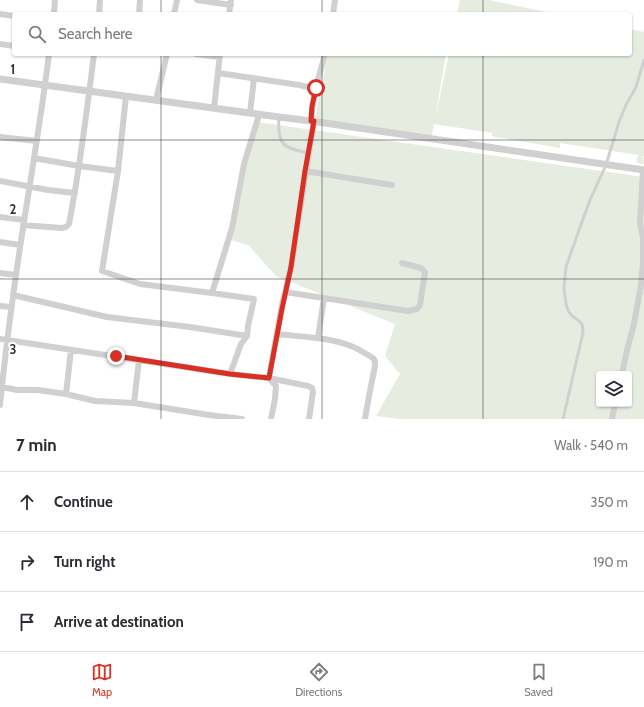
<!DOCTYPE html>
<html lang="en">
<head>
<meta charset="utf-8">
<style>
  body { margin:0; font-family:Cabin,sans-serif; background:#f7f7f7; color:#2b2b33 }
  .controls { position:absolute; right:12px; bottom:12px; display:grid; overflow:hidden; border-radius:4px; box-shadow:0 1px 3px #0004 }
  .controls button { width:36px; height:36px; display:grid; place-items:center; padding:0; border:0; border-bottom:1px solid #e1e1e2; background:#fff; color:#2b2b33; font:20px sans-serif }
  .stop { position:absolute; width:12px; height:12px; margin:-9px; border:3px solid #d93025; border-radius:50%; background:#fff }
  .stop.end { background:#d93025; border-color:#fff; box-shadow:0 1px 4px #0008 }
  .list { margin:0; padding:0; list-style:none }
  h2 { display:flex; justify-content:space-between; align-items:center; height:52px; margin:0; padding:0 16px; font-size:17px }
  h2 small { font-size:13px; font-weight:400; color:#7c7c81 }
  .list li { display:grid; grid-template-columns:26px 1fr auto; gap:12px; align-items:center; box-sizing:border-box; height:60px; padding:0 16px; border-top:1px solid #e1e1e2 }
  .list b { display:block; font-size:15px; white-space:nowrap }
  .list em { font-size:13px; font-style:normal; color:#7c7c81 }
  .icon { flex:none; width:22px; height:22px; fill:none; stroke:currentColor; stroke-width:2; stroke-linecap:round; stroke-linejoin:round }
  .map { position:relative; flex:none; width:644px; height:419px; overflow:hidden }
  .search { position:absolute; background:#fff; box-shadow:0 1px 3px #0004; left:12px; right:12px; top:12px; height:44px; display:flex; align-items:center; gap:10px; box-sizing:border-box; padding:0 14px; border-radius:4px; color:#7c7c81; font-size:15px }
  .sheet { height:232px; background:#fff }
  nav { display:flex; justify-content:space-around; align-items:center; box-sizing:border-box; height:56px; border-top:1px solid #e1e1e2; background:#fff; font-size:11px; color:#7c7c81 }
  nav a { display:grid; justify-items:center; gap:2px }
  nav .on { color:#d93025 }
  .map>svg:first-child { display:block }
  .green { fill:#e6ecdf; fill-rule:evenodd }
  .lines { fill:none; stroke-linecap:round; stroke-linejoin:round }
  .service { stroke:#d0d0d0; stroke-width:3 }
  .minor { stroke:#d0d0d0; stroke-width:6 }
  .tertiary { stroke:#d0d0d0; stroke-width:7 }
  .route { stroke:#d93025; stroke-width:5 }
  .grid { fill:none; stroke:#333; stroke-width:1; stroke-opacity:0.55 }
  .grid-label { font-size:13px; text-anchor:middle; font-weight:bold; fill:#333; stroke:#fff; stroke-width:4; stroke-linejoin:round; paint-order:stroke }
</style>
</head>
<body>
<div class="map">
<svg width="644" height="419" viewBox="0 0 644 419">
  <rect width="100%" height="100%" fill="#fff"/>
  <path class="green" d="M460 0H489L556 14H457Z
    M630 29 644 32V156H643L644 163 642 164 638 163C635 160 637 158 639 155L560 143V148L491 136 493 133 434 124 431 139 315 118 328 54H446L435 119 449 54H630Z
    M257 122 644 177V419H399L376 416 400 374 385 356 395 324 276 276 248 245 227 239ZM599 374H629V404H599Z"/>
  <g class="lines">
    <path class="service" d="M279 117C277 145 283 148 308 153
      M563 419 582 337 583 331 582 324 578 320 571 315 568 310 566 304 564 288 566 267 579 230 590 200 606 165 619 122 626 105 636 87 644 60"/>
    <path class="minor" d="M197 0 231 5
      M0 14 14 16
      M54 14 55 0
      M99 14 100 0
      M139 14 140 0
      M174 14 177 0
      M229 14 231 0
      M333 14 335 0
      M0 44 14 46
      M196 54 220 57
      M218 73 299 85 316 89
      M126 96 118 171 102 271 140 284 212 293 254 299 248 326 247 336 241 344 230 374
      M156 100 167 54
      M214 108 220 54
      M250 113 254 78
      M311 121C312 106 315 91 319 76 321 69 323 62 325 54
      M0 137 37 141
      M34 158 79 166 118 171
      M305 171 392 185
      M0 181 48 190 75 193
      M0 217 24 220
      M23 225 62 228 66 227 69 224C80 168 87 111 94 54
      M0 242 20 245
      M0 273 16 275
      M285 292 408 311 417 309 420 305 425 272 421 268 402 263
      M212 293 232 228 244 164 259 115
      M13 295 107 317 190 327 247 336
      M0 306 11 307
      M277 334C302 337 328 337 351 346 359 349 366 354 373 358L375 361V366L369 396 365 419
      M318 338 324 298
      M0 339 230 374 269 378 308 386 312 388 313 392 309 419
      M139 360 134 403 209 415 242 419
      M622 374 627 350 633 328 641 286 643 263V238L640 223 643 170
      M269 378 281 309 291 267 314 121
      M269 378 276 386 275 399 271 419
      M2 387 17 390H38L66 394 95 401 134 403
      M66 394 71 350
      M0 405C6 345 14 286 23 228 32 170 42 112 49 54
      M612 419 615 404"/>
    <path class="tertiary" d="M0 79 279 117 311 121 644 170"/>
  </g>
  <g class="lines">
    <path class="route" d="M116 356 230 374 269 378 282 309 291 267 305 171 314 121H311L312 106 316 88"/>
  </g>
  <path class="grid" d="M161 0V14M322 0V14M483 0V14M161 54V419M322 54V419M483 54V419M0 140H644M0 279H644"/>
  <g class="grid-label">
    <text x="13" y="74">1</text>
    <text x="13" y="214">2</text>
    <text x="13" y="354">3</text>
  </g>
</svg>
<div class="controls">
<button><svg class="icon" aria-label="layers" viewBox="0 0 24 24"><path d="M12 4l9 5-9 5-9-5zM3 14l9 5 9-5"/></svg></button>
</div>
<div class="stop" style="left:316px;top:88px"></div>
<div class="stop end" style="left:116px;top:356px"></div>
<div class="search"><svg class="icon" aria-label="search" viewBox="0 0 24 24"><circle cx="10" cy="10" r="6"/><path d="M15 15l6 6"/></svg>Search here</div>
</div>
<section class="sheet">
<h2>7 min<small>Walk · 540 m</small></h2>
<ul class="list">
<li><svg class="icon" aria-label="ahead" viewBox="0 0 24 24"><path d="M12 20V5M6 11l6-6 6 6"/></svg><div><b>Continue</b></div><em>350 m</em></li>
<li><svg class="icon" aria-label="right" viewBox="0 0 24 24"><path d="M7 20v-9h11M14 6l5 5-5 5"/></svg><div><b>Turn right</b></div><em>190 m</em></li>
<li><svg class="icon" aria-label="arrive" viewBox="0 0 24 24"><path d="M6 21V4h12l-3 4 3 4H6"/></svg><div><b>Arrive at destination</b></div></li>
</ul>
</section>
<nav>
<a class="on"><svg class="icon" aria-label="map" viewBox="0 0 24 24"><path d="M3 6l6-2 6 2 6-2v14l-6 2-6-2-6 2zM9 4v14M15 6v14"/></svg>Map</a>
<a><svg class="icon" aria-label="directions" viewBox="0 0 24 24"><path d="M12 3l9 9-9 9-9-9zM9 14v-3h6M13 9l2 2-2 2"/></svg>Directions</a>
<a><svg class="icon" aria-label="saved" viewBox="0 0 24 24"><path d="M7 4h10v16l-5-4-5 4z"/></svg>Saved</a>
</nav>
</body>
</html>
